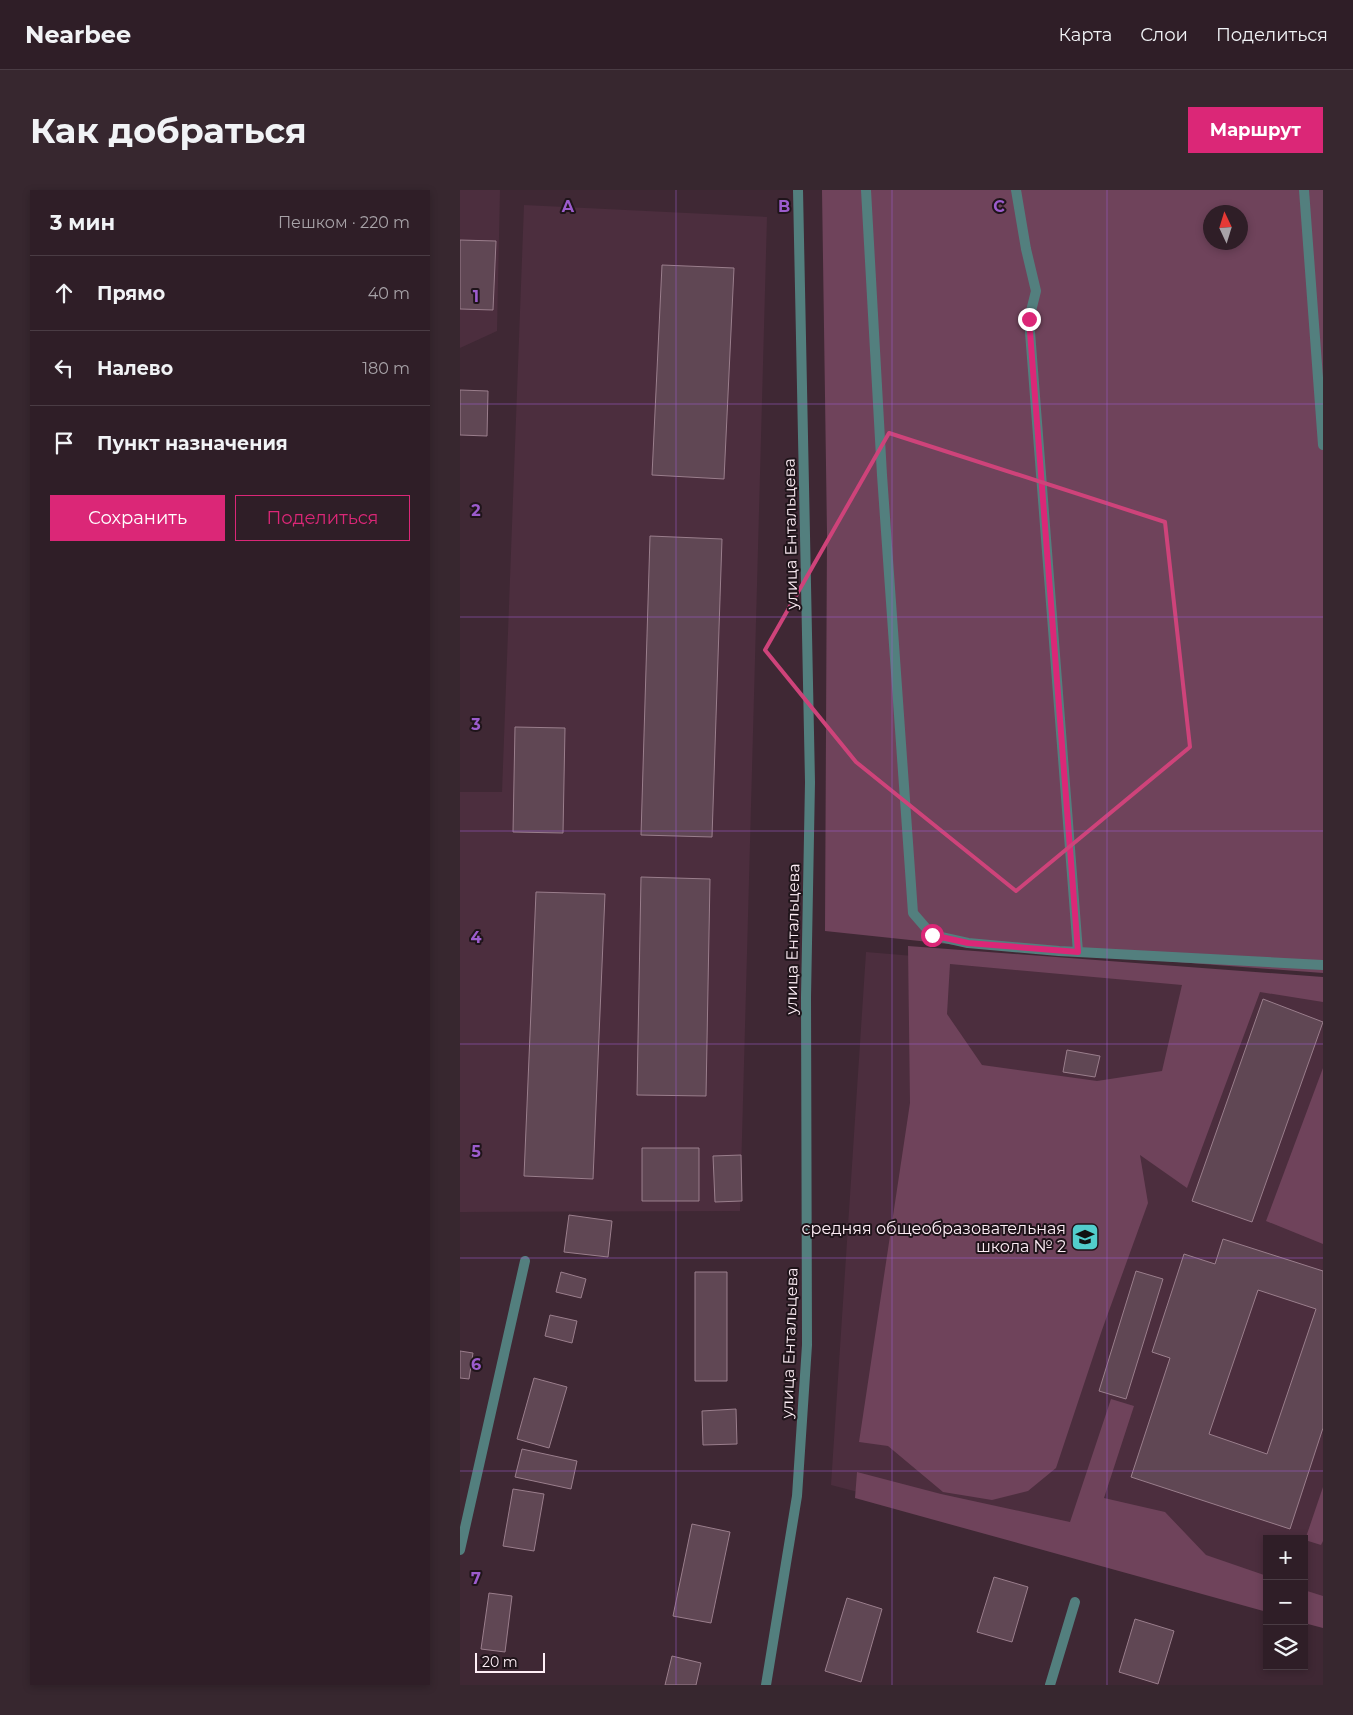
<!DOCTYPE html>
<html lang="ru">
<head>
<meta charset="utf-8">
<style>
  body { margin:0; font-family:Montserrat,sans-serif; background:#37272f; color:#f1f3f6 }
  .controls { position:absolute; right:15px; bottom:15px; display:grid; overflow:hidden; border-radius:0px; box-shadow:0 2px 8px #0003 }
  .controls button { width:45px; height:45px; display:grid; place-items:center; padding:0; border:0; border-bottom:1px solid #4a3c44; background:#2f1e27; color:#f1f3f6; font:25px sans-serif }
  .compass { position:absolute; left:743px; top:15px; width:45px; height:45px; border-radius:50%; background:#2f1e27; box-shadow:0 2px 8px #0003; rotate:356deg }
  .scale { position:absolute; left:15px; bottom:12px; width:70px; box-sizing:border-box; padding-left:5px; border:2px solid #feeef6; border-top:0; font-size:14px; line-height:18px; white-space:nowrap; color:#feeef6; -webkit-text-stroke:4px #1f141a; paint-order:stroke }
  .stop { position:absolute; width:15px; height:15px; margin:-11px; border:4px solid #db2777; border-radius:50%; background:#fff }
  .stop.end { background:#db2777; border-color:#fff; box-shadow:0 1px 5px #0008 }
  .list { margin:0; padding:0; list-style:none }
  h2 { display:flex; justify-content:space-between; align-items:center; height:65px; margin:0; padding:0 20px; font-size:21px }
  h2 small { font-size:16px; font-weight:400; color:#a7a2a7 }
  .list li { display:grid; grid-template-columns:32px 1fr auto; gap:15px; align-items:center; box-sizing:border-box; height:75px; padding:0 20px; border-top:1px solid #4a3c44 }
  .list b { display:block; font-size:19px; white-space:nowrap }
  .list em { font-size:16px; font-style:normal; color:#a7a2a7 }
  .actions { display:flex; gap:10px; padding:15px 20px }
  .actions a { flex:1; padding:11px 0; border:1px solid #db2777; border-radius:0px; text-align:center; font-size:18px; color:#db2777 }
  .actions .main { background:#db2777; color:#fff }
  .icon { flex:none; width:28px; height:28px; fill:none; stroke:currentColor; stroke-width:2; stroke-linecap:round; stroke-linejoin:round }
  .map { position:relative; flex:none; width:863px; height:1495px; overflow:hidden; border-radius:0px }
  header { display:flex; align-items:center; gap:30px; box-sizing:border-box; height:70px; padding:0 25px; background:#2f1e27; border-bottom:1px solid #4a3c44 }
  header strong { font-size:24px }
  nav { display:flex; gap:28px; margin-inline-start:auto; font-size:18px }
  .intro { display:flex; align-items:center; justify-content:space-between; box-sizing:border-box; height:120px; padding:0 30px }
  h1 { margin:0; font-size:35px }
  .button { padding:12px 22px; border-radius:0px; background:#db2777; color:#fff; font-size:18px; font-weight:700 }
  main { display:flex; gap:30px; padding:0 30px }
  aside { flex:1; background:#2f1e27; border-radius:0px; box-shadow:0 2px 8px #0003 }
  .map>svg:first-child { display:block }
  .built { fill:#4c2e3e }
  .green { fill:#6f435b; fill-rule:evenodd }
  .building { fill:#604754; stroke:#9a7e8c; fill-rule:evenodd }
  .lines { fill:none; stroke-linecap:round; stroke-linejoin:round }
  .service { stroke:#537f7e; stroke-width:10 }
  .minor { stroke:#537f7e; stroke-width:10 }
  .route { stroke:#db2777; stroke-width:6 }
  .marked { fill:none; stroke:#ce437a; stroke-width:4; stroke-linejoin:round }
  .grid { fill:none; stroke:#9c5ccd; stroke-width:1; stroke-opacity:0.55 }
  .labels { text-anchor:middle; stroke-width:4; stroke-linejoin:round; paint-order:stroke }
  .street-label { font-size:16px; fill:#feeef6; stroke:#1f141a }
  .poi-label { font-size:16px; fill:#feeef6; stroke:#1f141a; text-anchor:end }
  .grid-label { font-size:16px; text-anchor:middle; font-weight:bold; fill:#9c5ccd; stroke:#1f141a; stroke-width:4; stroke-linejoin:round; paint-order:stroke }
</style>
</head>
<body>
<header>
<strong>Nearbee</strong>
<nav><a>Карта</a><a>Слои</a><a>Поделиться</a></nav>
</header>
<div class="intro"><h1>Как добраться</h1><a class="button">Маршрут</a></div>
<main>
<aside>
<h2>3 мин<small>Пешком · 220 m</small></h2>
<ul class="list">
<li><svg class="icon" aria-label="ahead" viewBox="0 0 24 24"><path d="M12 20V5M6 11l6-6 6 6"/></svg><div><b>Прямо</b></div><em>40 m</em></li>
<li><svg class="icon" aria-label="left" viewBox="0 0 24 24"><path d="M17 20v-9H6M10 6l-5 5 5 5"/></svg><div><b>Налево</b></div><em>180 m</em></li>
<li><svg class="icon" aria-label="arrive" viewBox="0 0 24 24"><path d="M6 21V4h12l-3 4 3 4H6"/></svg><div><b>Пункт назначения</b></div></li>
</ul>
<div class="actions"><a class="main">Сохранить</a><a>Поделиться</a></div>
</aside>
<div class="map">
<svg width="863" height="1495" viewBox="0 0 863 1495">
  <rect width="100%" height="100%" fill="#3f2834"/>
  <path class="built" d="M0 0H40L37 141 0 158Z
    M64 15 307 27 280 1021 0 1022V602H42Z
    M406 762 863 800V1424L844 1419V1349H807V1409L371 1295Z"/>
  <path class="green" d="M362 0H863V783L507 756 365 741 367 344ZM751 22H781V52H751Z
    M448 756 863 787V812L800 802 727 998 680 965 688 1013 642 1140 596 1278 568 1301 532 1310 483 1302 428 1256 399 1252 450 913ZM490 774 722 795 702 881 637 891 522 875 487 824Z
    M863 878V1054L806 1031Z
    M651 1209 674 1216 644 1308 705 1322 746 1365 807 1386V1422L395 1308 397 1282 481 1304 610 1332Z
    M863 1297V1351L861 1355 845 1350Z
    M844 1400 863 1406V1438L844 1433Z"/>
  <path class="building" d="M0 50 36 51 33 120 0 119Z
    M202 75 274 78 264 289 192 285Z
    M0 200 28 201 27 246 0 245Z
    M190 346 262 349 252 647 181 645Z
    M55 537 105 538 103 643 53 642Z
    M181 687 250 689 246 906 177 905Z
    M76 702 145 704 133 989 64 986Z
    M803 809 863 832 792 1032 732 1011Z
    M607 860 640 866 635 887 603 882Z
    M182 958H239V1011H182Z
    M281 965 282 1011 255 1012 253 966Z
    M109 1025 152 1031 148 1067 104 1062Z
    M763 1049 863 1081V1238L830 1339 671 1287 710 1168 692 1162 724 1064 755 1074ZM798 1100 856 1119 807 1264 749 1244Z
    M676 1081 703 1089 666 1209 639 1201Z
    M101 1082 126 1089 121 1108 96 1102Z
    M235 1082H267V1191H235Z
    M90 1125 117 1131 112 1153 85 1146Z
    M0 1161 13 1163 9 1189 0 1188Z
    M74 1188 107 1197 89 1258 57 1249Z
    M276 1219 277 1254 243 1255 242 1221Z
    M62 1259 117 1271 111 1299 55 1287Z
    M53 1299 84 1304 74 1361 43 1356Z
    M232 1334 270 1342 251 1433 213 1426Z
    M534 1387 568 1397 552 1452 517 1442Z
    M29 1403 52 1406 45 1462 21 1459Z
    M387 1408 422 1419 401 1492 365 1481Z
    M675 1429 714 1441 698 1494 659 1482Z
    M212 1466 241 1473 236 1495H205Z"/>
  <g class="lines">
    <path class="service" d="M406 0 422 285 453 723 472 745 508 753 599 761 863 775
      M556 0 566 59 576 101 569 129 618 762
      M844 0 863 255"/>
    <path class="minor" d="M0 1360 65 1071
      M306 1495 337 1306 347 1155 346 807 350 592 338 0
      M590 1495 615 1412"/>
  </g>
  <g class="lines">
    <path class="route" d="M472 745 508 753 618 762 569 129"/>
  </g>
  <path class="marked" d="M429 243 705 332 730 557 556 701 396 572 305 460Z"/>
  <path class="grid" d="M216 0V1495M432 0V1495M647 0V1495M0 214H863M0 427H863M0 641H863M0 854H863M0 1068H863M0 1281H863"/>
  <defs>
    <g id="school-square" transform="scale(1.4375)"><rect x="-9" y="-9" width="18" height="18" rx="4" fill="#52cdcc" stroke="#1f141a"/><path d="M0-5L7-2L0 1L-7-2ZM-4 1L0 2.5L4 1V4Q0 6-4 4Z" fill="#111"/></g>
  </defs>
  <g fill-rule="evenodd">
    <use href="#school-square" x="625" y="1047"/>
  </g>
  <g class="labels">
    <g class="street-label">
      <text transform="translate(330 344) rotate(-91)" y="6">улица Ентальцева</text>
      <text transform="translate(332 749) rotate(-89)" y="6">улица Ентальцева</text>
      <text transform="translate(329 1153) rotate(-88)" y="6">улица Ентальцева</text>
    </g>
    <g class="poi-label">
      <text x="606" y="1044">средняя общеобразовательная<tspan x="606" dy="18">школа № 2</tspan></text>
    </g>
  </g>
  <g class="grid-label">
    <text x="108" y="22">A</text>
    <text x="324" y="22">B</text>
    <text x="539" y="22">C</text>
    <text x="16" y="112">1</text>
    <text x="16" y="326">2</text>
    <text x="16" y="540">3</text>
    <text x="16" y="753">4</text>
    <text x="16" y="967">5</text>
    <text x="16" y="1180">6</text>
    <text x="16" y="1394">7</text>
  </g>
</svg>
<div class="controls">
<button>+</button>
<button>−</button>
<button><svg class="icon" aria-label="layers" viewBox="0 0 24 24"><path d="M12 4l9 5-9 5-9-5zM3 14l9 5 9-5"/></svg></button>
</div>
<svg class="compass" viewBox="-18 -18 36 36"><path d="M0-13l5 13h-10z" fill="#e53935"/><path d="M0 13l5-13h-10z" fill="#a7a2a7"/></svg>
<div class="scale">20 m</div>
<div class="stop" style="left:472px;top:745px"></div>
<div class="stop end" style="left:569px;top:129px"></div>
</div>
</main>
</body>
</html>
